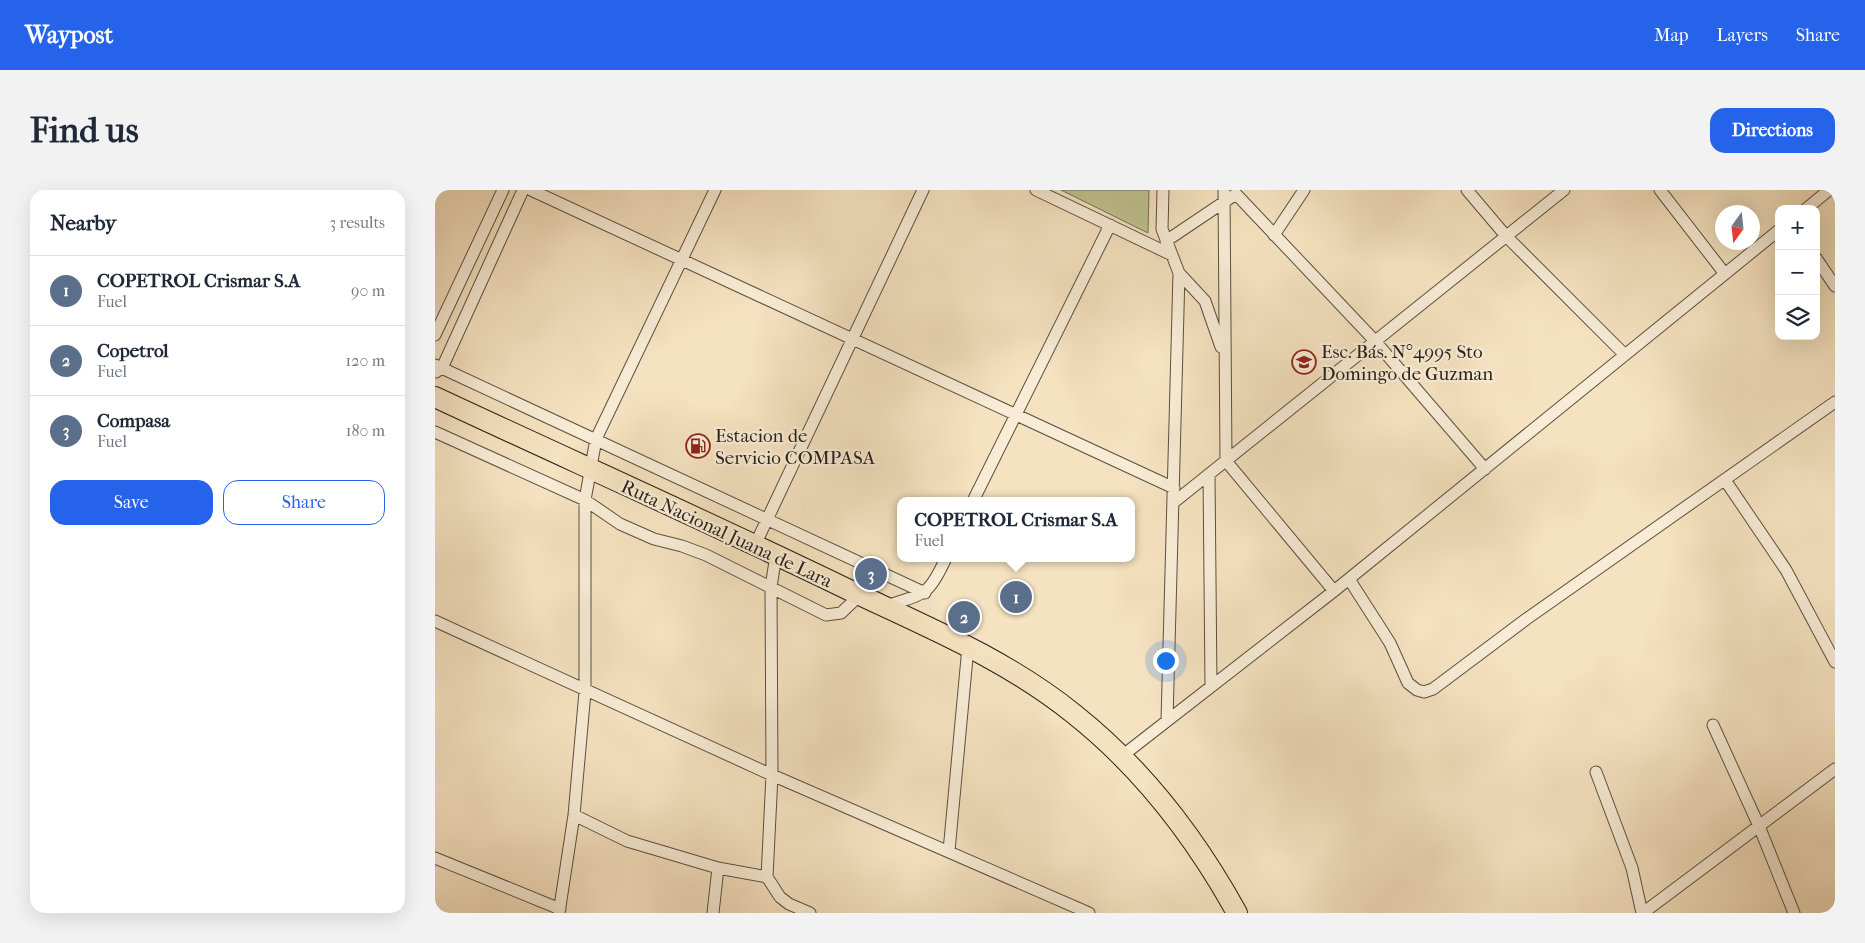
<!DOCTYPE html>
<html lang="en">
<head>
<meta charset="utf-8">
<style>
  body { margin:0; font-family:"IM FELL French Canon",serif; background:#f2f2f3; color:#1f2937 }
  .controls { position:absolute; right:15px; top:15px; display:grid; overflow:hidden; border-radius:10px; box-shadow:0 5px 20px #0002 }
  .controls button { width:45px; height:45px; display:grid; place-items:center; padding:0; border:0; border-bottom:1px solid #e0e1e3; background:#fff; color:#1f2937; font:25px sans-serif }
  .compass { position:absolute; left:1280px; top:15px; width:45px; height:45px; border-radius:50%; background:#fff; box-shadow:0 5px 20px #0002; rotate:195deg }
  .you { position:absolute; left:730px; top:470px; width:18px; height:18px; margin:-12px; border:4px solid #fff; border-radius:50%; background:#1a73e8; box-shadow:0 0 0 8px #1a73e833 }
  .badge { display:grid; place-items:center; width:32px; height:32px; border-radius:50%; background:#2563eb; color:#fff; font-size:16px; font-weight:700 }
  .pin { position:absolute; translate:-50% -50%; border:2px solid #fff; box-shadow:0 1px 5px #0006 }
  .popup { position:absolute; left:462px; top:307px; width:238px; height:65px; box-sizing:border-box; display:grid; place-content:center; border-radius:10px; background:#fff; filter:drop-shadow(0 1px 4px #0005); font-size:16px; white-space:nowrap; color:#747a83 }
  .popup b { font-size:19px; color:#1f2937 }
  .popup::after { content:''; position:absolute; left:50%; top:100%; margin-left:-10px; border:10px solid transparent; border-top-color:#fff }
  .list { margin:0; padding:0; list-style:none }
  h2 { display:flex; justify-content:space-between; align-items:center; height:65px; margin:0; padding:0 20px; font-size:21px }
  h2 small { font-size:16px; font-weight:400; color:#747a83 }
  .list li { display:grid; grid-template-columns:32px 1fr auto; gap:15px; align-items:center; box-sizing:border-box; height:70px; padding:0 20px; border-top:1px solid #e0e1e3 }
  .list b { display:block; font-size:19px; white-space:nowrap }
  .list p { margin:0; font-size:16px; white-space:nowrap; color:#747a83 }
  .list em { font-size:16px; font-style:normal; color:#747a83 }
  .actions { display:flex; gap:10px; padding:15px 20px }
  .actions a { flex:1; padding:11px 0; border:1px solid #2563eb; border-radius:15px; text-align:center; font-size:18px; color:#2563eb }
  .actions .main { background:#2563eb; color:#fff }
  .icon { flex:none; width:28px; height:28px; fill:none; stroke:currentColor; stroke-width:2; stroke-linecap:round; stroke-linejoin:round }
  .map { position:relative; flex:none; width:1400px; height:723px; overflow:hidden; border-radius:15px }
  header { display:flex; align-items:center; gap:30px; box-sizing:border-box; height:70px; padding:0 25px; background:#2563eb; color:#fff }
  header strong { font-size:24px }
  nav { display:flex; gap:28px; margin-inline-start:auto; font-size:18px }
  .intro { display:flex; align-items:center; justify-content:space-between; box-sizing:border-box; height:120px; padding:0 30px }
  h1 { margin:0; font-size:35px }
  .button { padding:12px 22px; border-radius:15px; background:#2563eb; color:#fff; font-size:18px; font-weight:700 }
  main { display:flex; gap:30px; padding:0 30px }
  aside { flex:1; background:#fff; border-radius:15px; box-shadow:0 5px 20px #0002 }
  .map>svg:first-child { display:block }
  .green { fill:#bfc290; stroke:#737154 }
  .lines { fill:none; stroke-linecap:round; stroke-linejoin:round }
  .minor-casing { stroke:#5a5041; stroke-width:13 }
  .trunk-casing { stroke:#272017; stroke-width:22 }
  .minor { stroke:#f8ecd6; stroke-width:11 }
  .trunk { stroke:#f5e2c0; stroke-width:20 }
  .labels { text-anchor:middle; stroke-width:4.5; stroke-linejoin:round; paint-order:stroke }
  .poi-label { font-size:19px; fill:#272017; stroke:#f8ecd6; text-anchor:start }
  .street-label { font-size:19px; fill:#272017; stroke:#f8ecd6 }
</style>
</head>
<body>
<header>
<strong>Waypost</strong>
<nav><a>Map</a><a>Layers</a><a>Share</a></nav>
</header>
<div class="intro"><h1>Find us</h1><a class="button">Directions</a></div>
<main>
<aside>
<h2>Nearby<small>3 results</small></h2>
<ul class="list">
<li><span class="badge" style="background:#5c6f8a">1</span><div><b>COPETROL Crismar S.A</b><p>Fuel</p></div><em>90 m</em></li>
<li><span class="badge" style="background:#5c6f8a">2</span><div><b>Copetrol</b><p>Fuel</p></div><em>120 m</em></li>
<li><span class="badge" style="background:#5c6f8a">3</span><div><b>Compasa</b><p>Fuel</p></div><em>180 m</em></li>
</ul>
<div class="actions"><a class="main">Save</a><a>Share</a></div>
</aside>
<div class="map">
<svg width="1400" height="723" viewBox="0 0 1400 723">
  <rect width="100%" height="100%" fill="#f5e2c0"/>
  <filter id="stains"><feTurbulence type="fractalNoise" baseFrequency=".004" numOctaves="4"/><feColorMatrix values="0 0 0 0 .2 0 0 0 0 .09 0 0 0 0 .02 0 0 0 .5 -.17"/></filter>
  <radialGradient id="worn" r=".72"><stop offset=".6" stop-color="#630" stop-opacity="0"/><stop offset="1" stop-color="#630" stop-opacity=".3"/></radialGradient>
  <path class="green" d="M626 0H714L713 43Z"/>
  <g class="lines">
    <g class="minor-casing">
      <path id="minor" d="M96 0 739 298
        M601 0 737 65
        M728 0 727 39 744 83 732 531
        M789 0 791 271 899 401
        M1032 0 1071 46 1190 165
        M1225 0 1290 84
        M1371 19 1394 0
        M839 45 869 0
        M731 51 801 4 940 151 1050 279
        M1381 68 1400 96
        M744 83 770 111 786 157
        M0 145 68 0
        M0 175 490 403
        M1 182 7 178 88 0
        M0 242 150 310 185 334 219 349 247 356 271 365 391 425 406 423 425 405
        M774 284 776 496
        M1290 290 1351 380 1400 472
        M538 311 675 35
        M738 313 1129 0
        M320 355 488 0
        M341 365 336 397 337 585 332 687 345 707 354 714 375 723
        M914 389 955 453 973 493 982 500 989 502 998 499 1090 430 1400 212
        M451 416C490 403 493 407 511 368
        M0 431 337 585 654 723
        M1278 535 1324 636 1359 723
        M687 566 899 401 1344 40
        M1161 582 1197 678 1207 723
        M139 625 192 651 283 678 332 687
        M514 661 533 457
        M0 668 125 719
        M124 723 139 625 150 502V310L161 249 280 0
        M278 723 283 678
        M1208 723 1400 579"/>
    </g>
    <g class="trunk-casing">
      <path id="trunk" d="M0 207C137 271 276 333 412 399 490 436 571 469 639 524 707 578 760 647 802 723"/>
    </g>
    <use href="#minor" class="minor"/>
    <use href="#trunk" class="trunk"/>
  </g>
  <defs>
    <g id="school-ring" transform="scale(1.25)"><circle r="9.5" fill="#f8ecd6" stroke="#8f2418" stroke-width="1.5"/><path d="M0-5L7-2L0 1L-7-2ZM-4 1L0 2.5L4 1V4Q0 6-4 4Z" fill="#8f2418"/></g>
    <g id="fuel-ring" transform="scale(1.25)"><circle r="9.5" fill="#f8ecd6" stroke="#8f2418" stroke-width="1.5"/><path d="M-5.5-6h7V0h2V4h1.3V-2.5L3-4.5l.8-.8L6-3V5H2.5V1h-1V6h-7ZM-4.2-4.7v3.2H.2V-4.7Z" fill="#8f2418"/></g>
  </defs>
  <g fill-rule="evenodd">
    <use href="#school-ring" x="869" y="172"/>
    <use href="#fuel-ring" x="263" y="256"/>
  </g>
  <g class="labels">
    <g class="poi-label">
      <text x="886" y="168">Esc. Bás. N°4995 Sto<tspan x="886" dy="22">Domingo de Guzman</tspan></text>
      <text x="280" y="252">Estacion de<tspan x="280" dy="22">Servicio COMPASA</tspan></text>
    </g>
    <g class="street-label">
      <text transform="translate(292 343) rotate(25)" y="7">Ruta Nacional Juana de Lara</text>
    </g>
  </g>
  <rect width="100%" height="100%" filter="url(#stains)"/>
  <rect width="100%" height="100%" fill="url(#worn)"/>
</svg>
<div class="controls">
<button>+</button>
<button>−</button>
<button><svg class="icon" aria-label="layers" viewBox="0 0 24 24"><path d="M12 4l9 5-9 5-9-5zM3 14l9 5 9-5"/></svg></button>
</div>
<svg class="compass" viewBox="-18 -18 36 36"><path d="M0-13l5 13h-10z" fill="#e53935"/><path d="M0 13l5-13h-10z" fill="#747a83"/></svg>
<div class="you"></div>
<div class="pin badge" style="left:581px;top:407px;background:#5c6f8a">1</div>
<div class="popup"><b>COPETROL Crismar S.A</b>Fuel</div>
<div class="pin badge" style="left:529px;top:427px;background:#5c6f8a">2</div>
<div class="pin badge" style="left:436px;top:384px;background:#5c6f8a">3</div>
</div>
</main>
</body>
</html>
